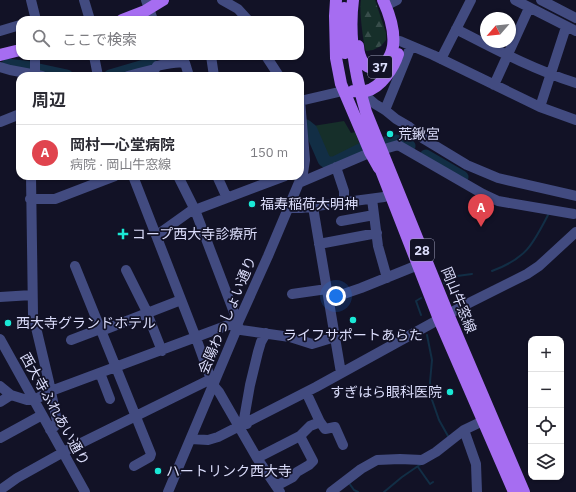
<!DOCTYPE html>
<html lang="ja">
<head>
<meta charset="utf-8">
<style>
  body { margin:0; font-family:"IBM Plex Sans","Noto Sans JP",sans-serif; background:#f2f2f3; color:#2b2b33 }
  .controls { position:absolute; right:12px; bottom:12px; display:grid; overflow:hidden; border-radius:8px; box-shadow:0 1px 3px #0004 }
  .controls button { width:36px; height:36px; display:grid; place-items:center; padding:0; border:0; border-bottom:1px solid #e1e1e2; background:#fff; color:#2b2b33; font:20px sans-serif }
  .compass { position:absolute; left:480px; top:12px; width:36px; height:36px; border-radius:50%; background:#fff; box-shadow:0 1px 3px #0004; rotate:242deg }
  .you { position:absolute; left:336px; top:296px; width:14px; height:14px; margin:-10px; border:3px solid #fff; border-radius:50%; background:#1a73e8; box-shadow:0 0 0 6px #1a73e833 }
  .badge { display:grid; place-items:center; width:26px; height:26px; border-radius:50%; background:#1a73e8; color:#fff; font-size:13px; font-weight:700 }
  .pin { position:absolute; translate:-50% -33px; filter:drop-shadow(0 1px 2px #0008) }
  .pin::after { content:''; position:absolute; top:21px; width:14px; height:12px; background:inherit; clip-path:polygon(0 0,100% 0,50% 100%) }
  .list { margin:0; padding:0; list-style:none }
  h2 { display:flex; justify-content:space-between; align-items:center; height:52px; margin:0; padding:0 16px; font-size:17px }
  h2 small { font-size:13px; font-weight:400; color:#7c7c81 }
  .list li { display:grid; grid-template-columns:26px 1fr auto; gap:12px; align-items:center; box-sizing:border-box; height:56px; padding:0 16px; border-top:1px solid #e1e1e2 }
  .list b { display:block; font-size:15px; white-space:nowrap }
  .list p { margin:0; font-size:13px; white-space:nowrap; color:#7c7c81 }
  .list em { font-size:13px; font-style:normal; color:#7c7c81 }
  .icon { flex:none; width:22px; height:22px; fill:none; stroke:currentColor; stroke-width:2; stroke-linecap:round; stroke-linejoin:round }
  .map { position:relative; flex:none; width:576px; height:492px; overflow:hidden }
  .search { position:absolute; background:#fff; box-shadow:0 1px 3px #0004; left:16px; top:16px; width:288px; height:44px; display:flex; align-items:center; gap:10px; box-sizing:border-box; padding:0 14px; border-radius:12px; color:#7c7c81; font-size:15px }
  .panel { position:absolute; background:#fff; box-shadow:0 1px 3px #0004; left:16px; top:72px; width:288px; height:108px; border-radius:12px }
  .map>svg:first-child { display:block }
  .forest { fill:url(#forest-firs) }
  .park { fill:#162f2a }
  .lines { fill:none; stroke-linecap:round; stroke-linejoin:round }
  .stream { stroke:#122e45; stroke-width:2 }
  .river { stroke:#122e45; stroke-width:13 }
  .minor { stroke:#424b80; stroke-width:10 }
  .major { stroke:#a66df1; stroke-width:12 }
  .poi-dot { fill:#1ae8d6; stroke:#121226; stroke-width:1.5 }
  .labels { text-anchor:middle; stroke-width:3.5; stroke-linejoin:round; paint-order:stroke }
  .shield { fill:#121226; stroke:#9fa0bb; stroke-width:1 }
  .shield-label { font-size:13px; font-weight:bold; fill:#dbddfb }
  .poi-label { font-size:14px; fill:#dbddfb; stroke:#121226; text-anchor:start }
  .street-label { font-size:14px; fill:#dbddfb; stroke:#121226 }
</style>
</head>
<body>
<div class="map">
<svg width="576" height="492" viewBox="0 0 576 492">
  <defs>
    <pattern id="forest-firs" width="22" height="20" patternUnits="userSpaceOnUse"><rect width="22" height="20" fill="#162f2a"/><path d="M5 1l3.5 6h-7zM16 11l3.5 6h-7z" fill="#374d4a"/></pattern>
  </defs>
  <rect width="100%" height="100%" fill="#121226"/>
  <path class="forest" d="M361 0H375L386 33V40L381 46 373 50 366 51C363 43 359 9 361 0Z"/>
  <path class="park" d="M344 121 351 133 355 132 361 147 331 161 313 126Z"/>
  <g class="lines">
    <path class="stream" d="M492 271C527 258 533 244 549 213
      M453 278 457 276 472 274
      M444 283 448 281
      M421 298 416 301 421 315
      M427 335 432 360 430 382 431 397 439 420 448 436
      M418 467 430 484 433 482
      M349 483 354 490 358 492
      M384 492 402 477 421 464"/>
    <path class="river" d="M8 65 31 68
      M39 70 67 76
      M110 76 151 64
      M306 126 311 130 324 160 328 163H334L362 149
      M388 142 396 141 409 146
      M426 156 462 177"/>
    <path class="minor" d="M31 0 36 20
      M84 0 90 20
      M146 0 153 20
      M222 0 238 9 248 20
      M515 0 576 31
      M541 0 576 18
      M391 3 397 0
      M456 29C495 49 534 70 576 83
      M0 31 20 25
      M400 41 433 55 540 107 576 120
      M94 56 98 76
      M211 56 214 76
      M266 56 279 76
      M441 59 471 0
      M0 67 10 70 42 76
      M35 76V56
      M128 76 139 73
      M139 76V73L155 69 157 66C166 64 176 61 185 63L189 76
      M494 85 529 8
      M360 91 375 104 385 110 396 119 408 126 424 139 467 165 498 178 576 196
      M300 101 343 91
      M540 107 566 27
      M385 110 411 46
      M0 122 20 114
      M381 150 398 145 483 194 498 201 574 214
      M336 167 344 191V202
      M31 176 33 315 49 382 57 421 55 426 50 430
      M133 176 196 338 213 385 219 392 257 458 280 492
      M178 176 195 210 235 315 237 325
      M217 176 227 198
      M299 183 374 151
      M30 199H55L115 176
      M372 199 378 246 387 278
      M313 207 341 373
      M288 208H301L384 197 390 193
      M341 221 374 215
      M157 235 192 210H195L285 176
      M319 244 377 233
      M75 266 151 454 150 457 134 466
      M126 270 145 308 162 351
      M292 294 327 289
      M0 297 32 295
      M329 299 361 288 418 265
      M101 331 181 300
      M0 339 85 492
      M71 340 100 329
      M100 373 110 399
      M0 386 11 395 27 400H34L51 391 231 324 237 325 241 330 290 337 312 344 335 337
      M0 402 11 395
      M320 422 325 429 335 427 343 445
      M247 424 244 419 250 385 258 352 261 342 266 333
      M464 430 476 464 477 492
      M0 438 42 415
      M191 439 208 440 218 437 316 387 465 305 527 274 539 266 576 232
      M257 458 300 436 310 426 320 422 306 392
      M276 486 293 477 297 472 309 465 313 461 300 436
      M0 490 17 478 69 449 211 379
      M168 492 235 333 237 325 268 256 303 173 305 160 300 100
      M331 492 361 469 377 460 400 459 422 460 436 452 464 430 489 418"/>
    <path class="major" d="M336 0 335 16 336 58 341 84 370 152 379 168
      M353 0C348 38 355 75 366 112L448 314 524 492
      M344 8 343 35 345 53
      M122 20 145 11 163 0
      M358 46C360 77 388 74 393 46 395 31 389 13 383 0
      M0 55 20 50
      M353 91C357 91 362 92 366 91 381 88 394 67 398 54
      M377 160 439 319 514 492"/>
  </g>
  <g class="poi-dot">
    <circle cx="390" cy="134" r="4"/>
    <circle cx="252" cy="204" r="4"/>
    <path d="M121 228h4v4h4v4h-4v4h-4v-4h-4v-4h4z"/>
    <circle cx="353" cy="320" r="4"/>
    <circle cx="8" cy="323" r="4"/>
    <circle cx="450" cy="392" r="4"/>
    <circle cx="158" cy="471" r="4"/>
  </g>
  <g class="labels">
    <g class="shield">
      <rect x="368" y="56" width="24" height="22" rx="3"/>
      <rect x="410" y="239" width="24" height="22" rx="3"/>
    </g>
    <g class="shield-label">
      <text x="380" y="72">37</text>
      <text x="422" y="255">28</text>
    </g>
    <g class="poi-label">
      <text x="398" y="139">荒鍬宮</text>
      <text x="260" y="209">福寿稲荷大明神</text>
      <text x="132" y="239">コープ西大寺診療所</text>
      <text x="16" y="328">西大寺グランドホテル</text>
      <text x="353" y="340" text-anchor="middle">ライフサポートあらた</text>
      <text x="442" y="397" text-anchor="end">すぎはら眼科医院</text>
      <text x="166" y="476">ハートリンク西大寺</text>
    </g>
    <g class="street-label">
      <text transform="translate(459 300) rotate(68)" y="5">岡山牛窓線</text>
      <text transform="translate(227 315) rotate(-67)" y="5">会陽わっしょい通り</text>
      <text transform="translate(55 409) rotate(61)" y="5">西大寺ふれあい通り</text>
    </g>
  </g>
</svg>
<div class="controls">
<button>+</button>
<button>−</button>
<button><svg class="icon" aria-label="locate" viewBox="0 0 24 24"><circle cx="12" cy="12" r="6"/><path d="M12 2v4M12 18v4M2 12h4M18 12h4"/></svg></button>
<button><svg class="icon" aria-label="layers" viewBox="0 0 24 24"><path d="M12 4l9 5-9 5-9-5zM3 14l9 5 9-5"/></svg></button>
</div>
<svg class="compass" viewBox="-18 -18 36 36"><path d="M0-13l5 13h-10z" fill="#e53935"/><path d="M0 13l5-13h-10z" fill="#7c7c81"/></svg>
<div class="you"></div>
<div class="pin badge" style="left:481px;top:227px;background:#e0444e">A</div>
<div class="search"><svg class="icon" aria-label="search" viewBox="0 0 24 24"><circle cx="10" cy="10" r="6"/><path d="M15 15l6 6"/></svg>ここで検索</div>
<section class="panel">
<h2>周辺<small></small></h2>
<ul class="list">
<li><span class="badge" style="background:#e0444e">A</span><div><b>岡村一心堂病院</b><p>病院 · 岡山牛窓線</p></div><em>150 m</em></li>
</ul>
</section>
</div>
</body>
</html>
